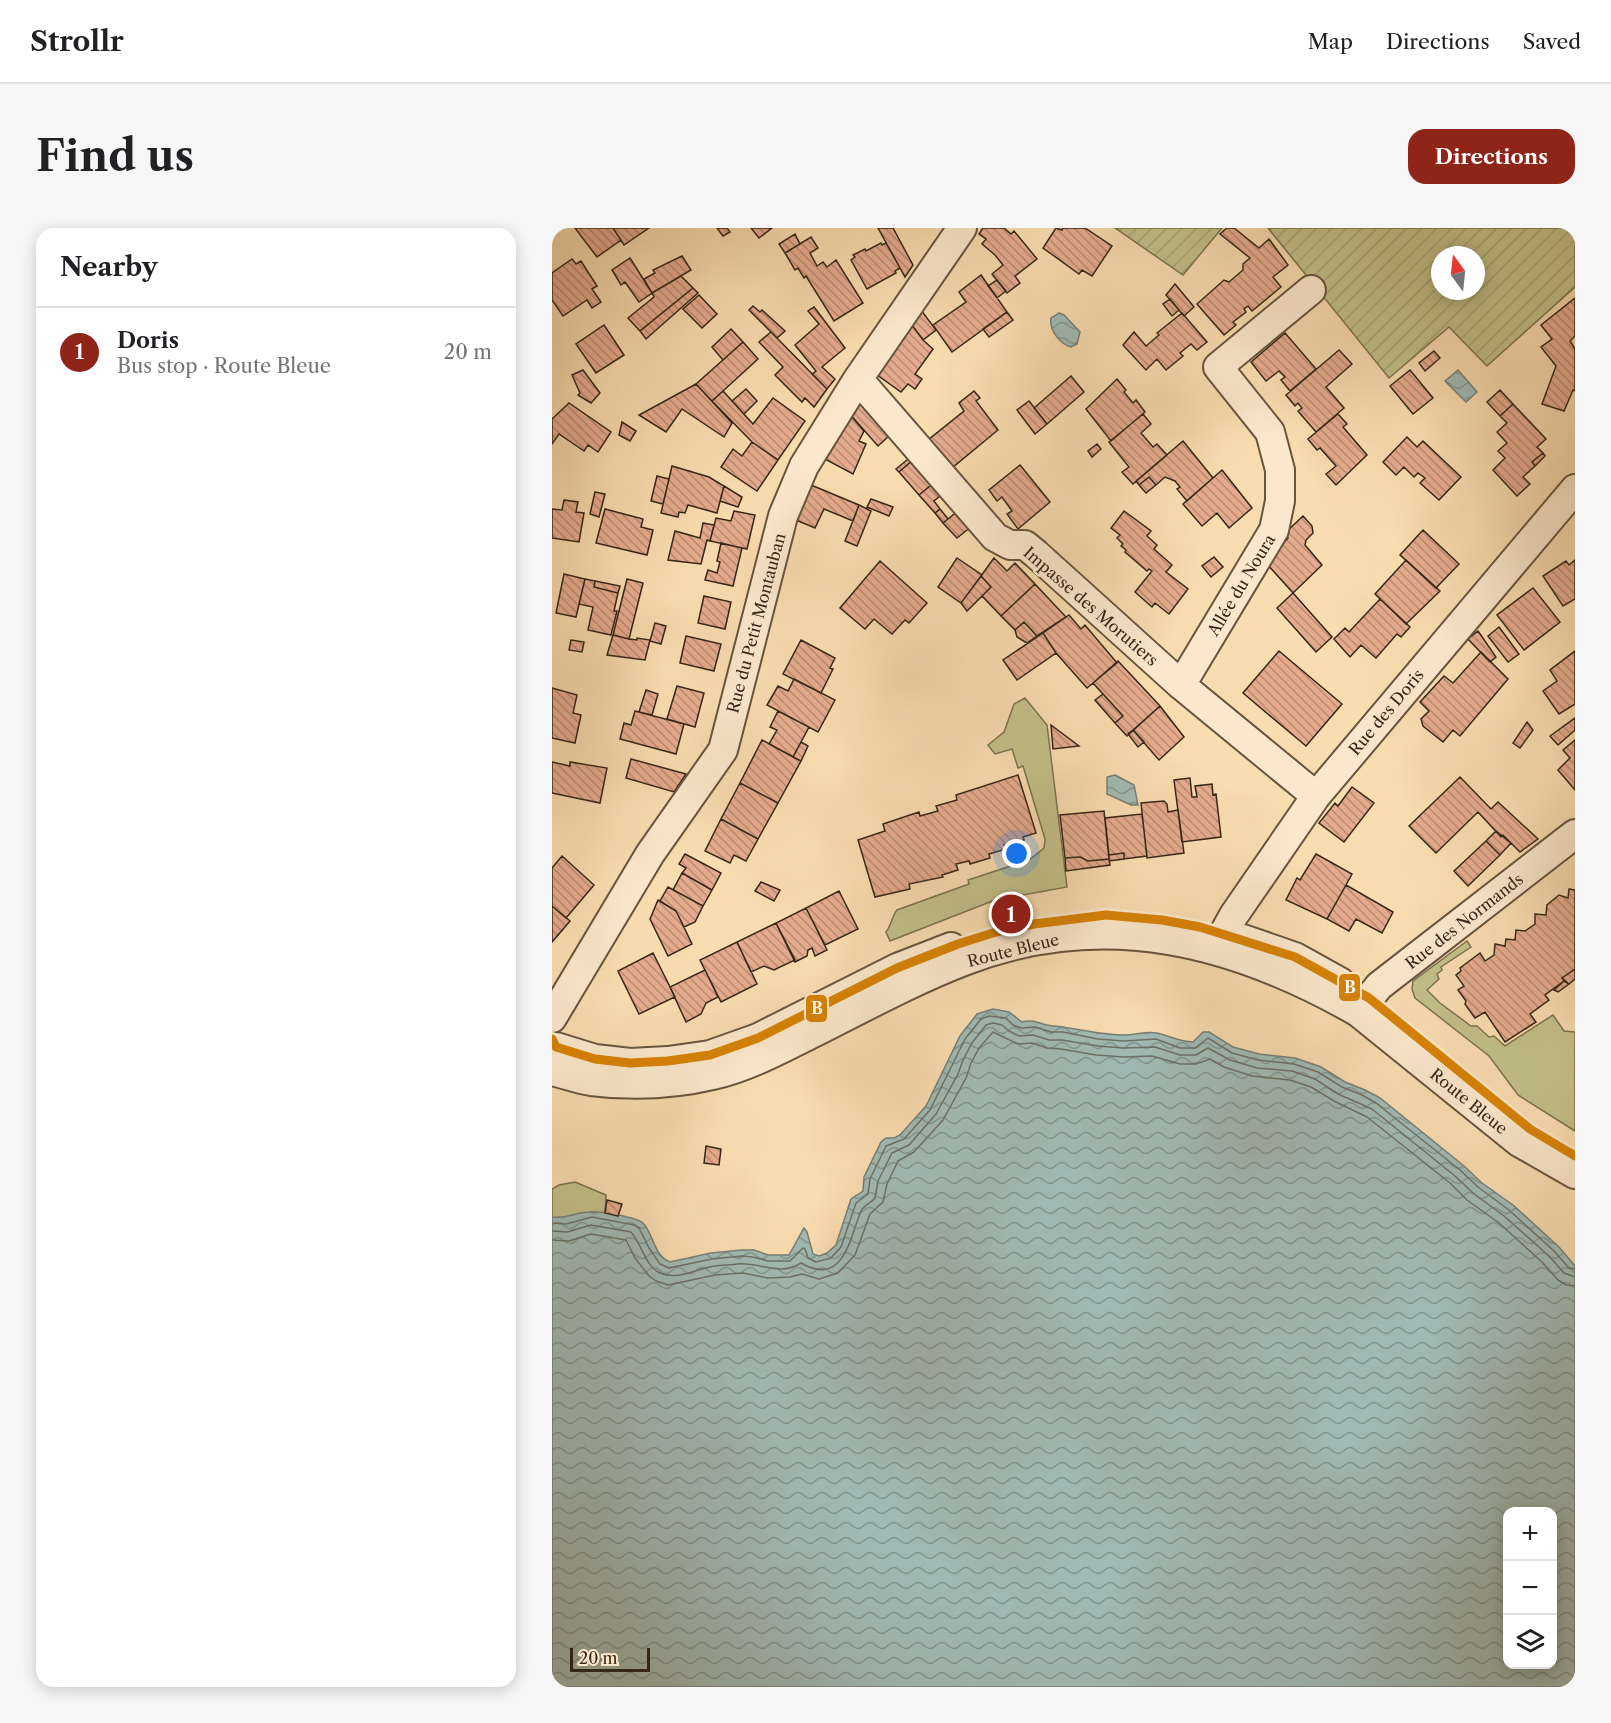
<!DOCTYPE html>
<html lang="en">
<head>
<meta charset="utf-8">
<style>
  body { margin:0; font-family:"Libre Caslon Text",serif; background:#f6f6f6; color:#202124 }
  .controls { position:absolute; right:18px; bottom:18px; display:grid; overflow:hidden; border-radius:12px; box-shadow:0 3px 15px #0003 }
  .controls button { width:54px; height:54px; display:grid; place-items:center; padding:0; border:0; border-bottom:2px solid #e0e0e0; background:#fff; color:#202124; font:30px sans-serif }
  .compass { position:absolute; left:879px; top:18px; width:54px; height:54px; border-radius:50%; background:#fff; box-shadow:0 3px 15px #0003; rotate:345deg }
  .scale { position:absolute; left:18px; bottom:15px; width:80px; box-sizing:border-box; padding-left:6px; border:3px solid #362618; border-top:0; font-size:16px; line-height:21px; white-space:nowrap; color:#362618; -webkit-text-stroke:4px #fbe8cc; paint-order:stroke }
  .you { position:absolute; left:465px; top:626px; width:21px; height:21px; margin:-15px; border:4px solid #fff; border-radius:50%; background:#1a73e8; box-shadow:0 0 0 9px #1a73e833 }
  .badge { display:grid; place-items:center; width:39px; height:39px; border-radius:50%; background:#8f2418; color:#fff; font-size:20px; font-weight:700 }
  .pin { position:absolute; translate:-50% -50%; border:3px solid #fff; box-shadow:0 2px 6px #0006 }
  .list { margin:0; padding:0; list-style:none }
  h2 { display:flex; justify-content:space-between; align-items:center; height:78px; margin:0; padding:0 24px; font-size:26px }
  h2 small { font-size:20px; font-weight:400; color:#757577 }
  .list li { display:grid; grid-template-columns:39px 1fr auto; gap:18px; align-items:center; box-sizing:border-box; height:90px; padding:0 24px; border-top:2px solid #e0e0e0 }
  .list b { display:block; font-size:22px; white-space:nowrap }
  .list p { margin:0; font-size:20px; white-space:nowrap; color:#757577 }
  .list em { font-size:20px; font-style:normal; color:#757577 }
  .icon { flex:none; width:33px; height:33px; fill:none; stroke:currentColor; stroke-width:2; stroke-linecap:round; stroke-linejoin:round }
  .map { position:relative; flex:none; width:1023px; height:1459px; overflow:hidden; border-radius:18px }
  header { display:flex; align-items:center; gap:36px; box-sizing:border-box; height:84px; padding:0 30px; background:#fff; border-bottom:2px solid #e0e0e0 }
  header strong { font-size:28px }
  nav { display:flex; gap:33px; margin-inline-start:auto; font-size:21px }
  .intro { display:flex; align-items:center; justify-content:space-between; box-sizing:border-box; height:144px; padding:0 36px }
  h1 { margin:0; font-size:42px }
  .button { padding:15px 27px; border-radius:18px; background:#8f2418; color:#fff; font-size:21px; font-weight:700 }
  main { display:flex; gap:36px; padding:0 36px }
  aside { flex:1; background:#fff; border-radius:18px; box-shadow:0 3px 15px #0003 }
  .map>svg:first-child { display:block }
  .grass { fill:#c3bf88; stroke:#7c7250; stroke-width:1.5 }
  .garden { fill:url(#garden-furrows); stroke:#7c7250; stroke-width:1.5; fill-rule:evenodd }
  .water { fill:url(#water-waves); stroke:#767f76; stroke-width:1.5; fill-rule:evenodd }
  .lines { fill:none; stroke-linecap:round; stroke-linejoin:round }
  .shore { stroke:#6b7066; stroke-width:1.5 }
  .building { fill:url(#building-back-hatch); stroke:#362618; stroke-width:1.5 }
  .minor-casing { stroke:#67543e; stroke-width:32 }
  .minor { stroke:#fbe8cc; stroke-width:28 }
  .bus-1-casing { stroke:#fbe8cc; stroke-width:14 }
  .bus-1 { stroke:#d78205; stroke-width:9 }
  .labels { text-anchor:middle; stroke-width:5; stroke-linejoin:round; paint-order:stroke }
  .street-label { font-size:16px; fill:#362618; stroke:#fbe8cc }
  .line-badge { stroke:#fbe8cc; stroke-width:2 }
  .badge-label { font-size:16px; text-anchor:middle; font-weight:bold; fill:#fff }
</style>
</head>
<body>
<header>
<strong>Strollr</strong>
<nav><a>Map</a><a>Directions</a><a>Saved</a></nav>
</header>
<div class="intro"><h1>Find us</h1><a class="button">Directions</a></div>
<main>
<aside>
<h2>Nearby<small></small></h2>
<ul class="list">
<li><span class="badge">1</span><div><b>Doris</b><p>Bus stop · Route Bleue</p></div><em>20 m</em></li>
</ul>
</aside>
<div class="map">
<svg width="1023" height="1459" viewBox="0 0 1023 1459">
  <defs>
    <pattern id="garden-furrows" width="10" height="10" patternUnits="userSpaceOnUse" patternTransform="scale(1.5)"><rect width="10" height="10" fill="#c3bf88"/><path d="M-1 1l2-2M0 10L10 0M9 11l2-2" fill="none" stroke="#a8a475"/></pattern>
    <pattern id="water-waves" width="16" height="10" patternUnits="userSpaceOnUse" patternTransform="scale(1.5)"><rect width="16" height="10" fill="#a0bab4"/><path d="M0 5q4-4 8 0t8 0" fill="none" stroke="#839791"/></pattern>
    <pattern id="building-back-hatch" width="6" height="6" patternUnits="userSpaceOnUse" patternTransform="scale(1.5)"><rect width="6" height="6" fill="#e5ab8e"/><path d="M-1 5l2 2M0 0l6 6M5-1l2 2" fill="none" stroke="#ba8b73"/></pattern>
  </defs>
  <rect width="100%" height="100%" fill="#f9dcb0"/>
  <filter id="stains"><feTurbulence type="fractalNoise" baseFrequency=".00333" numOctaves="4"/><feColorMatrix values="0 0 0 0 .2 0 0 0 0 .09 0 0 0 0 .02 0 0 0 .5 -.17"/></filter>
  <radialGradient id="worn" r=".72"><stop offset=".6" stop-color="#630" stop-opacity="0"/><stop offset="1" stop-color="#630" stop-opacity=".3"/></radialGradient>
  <path class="grass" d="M473 470 495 497 515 659 443 672 338 713 334 704C340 696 340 688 345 682L417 656 416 652 477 632 492 620 493 611 471 538 466 540 460 521 443 526 436 517 452 504 462 476Z
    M915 713 919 719 889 739 890 742 885 746 887 751 875 762 888 775 919 798H925L937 809 942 808 953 818 1001 787 1012 803 1023 804V903L966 867 937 828 863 770 860 761 861 753Z
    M23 954 54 967 53 985 66 988 0 1018V961L7 957Z"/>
  <path class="garden" d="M563 0H670L631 47Z
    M716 0H1023V59L935 138 897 99 837 150ZM888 27H924V63H888Z"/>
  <path class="water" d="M507 85 512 87 528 104 525 116 519 119C508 116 497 102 499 90Z
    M906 142 925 164 914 174 893 153Z
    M563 547 582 557 586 577H579L555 566V549Z
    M441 781 457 784 470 794C482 790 490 798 502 798 525 800 548 807 572 807 583 807 594 803 605 805 618 808 628 814 641 814L651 804H657L681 819 707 826 743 830 769 839 793 854 813 862 828 870 912 938 930 955 961 977 1007 1019 1023 1038V1459H0V989C16 991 23 984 37 984 47 983 86 989 92 996 102 1008 102 1028 118 1034L159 1025 190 1022H202L216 1027H237L252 1000 255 1004 261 1026 267 1028 275 1025 284 1017 299 971 311 963 312 949 329 914 334 910H342L348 907 374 878 408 808 425 786ZM956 1284H1000V1436H956Z"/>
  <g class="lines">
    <path class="shore" d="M0 995 14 996 40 989 82 997 87 1000 97 1020 108 1036 117 1040 160 1031 190 1028 201 1029 216 1033H238L251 1020 253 1021 256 1030 264 1034 279 1030 289 1019 304 975 316 966 318 951 334 918 352 911 378 882 413 811 429 791 437 788 454 790 461 797 469 800 483 799 499 804H511L546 811 572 813 604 811 628 820H643L656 810 680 825 706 832 742 836 766 844 790 859 810 867 824 875 908 942 926 959 957 982 1002 1023 1017 1040 1023 1041
      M0 1003 15 1004 39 997 79 1004C90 1016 93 1038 108 1045 125 1053 146 1040 163 1038 171 1037 179 1037 186 1036 209 1034 227 1049 249 1035 292 1060 298 1009 309 983 312 977 319 975 323 970L326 953 340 925 357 917 384 886 406 846 411 832 420 815 434 797 441 795 450 797 457 803 467 808 481 807 497 812H510L546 818 572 820 603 819 628 827H644L656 820 678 832 705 840 740 843 763 851 786 866 820 881 903 948 921 965 952 988 997 1028 1012 1045 1023 1049
      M0 1012 17 1013 39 1006 74 1012 83 1030 97 1048 104 1053 116 1057 163 1047 191 1045 216 1050 238 1049 250 1046 267 1051 286 1045 303 1027 318 986 331 974 335 956 346 933 362 924 391 892 414 850 419 835 427 820 441 804 466 816 480 815 495 820 509 821 544 827 572 829 600 828 628 836H644L658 831 672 839 700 848 738 852 759 859 782 873 815 889 898 955 915 972 947 995 990 1034 1006 1052 1014 1057 1023 1058"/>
  </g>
  <path class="building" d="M23 0H61L69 12 45 29Z
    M61 0H97L72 17Z
    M165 0H175L178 4 171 8Z
    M199 0H220L207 10Z
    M326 0H341L361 37 353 49Z
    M431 0H452L459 6 462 3 485 31 463 48 468 55 455 65 440 46 451 37 443 27 430 16 434 11 427 6Z
    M504 0 510 2 511 0H533L560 18 540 48 530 42 527 46 491 20Z
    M675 0H682L707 20 717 11 736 37 721 49 729 59 700 83 696 78 692 81 694 84 681 94 684 97 672 107 645 76 672 52 677 54 691 42V36L698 30 668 6Z
    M243 6 248 16 233 25 227 16Z
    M259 9 266 20 258 25 265 38 271 34 275 39 284 32 311 75 282 93 254 48 252 50 246 40 243 42 233 25Z
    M329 15 330 17 334 15 348 40 343 43 344 45 315 61 299 32 303 29 301 27 313 21 314 23Z
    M130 28 139 42 100 65 92 51 103 45 101 42Z
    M78 30 100 65 87 74 73 54 69 57 60 42Z
    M20 31 24 36 29 33 45 58 40 61 49 74 40 80 35 72 11 88 0 72V45Z
    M429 47 455 84 400 124 381 97 414 74 407 64Z
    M129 48 141 60 88 103 76 90 102 69 100 65Z
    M445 52 454 63 445 70 436 58Z
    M623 56 642 79 632 88 614 67Z
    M141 60 146 65 94 111 88 103Z
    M147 67 165 86 150 100 131 81Z
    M1023 70V108L1018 113 1023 121V163L1021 162 1012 183 990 176 1004 138 989 119 1000 111 989 97Z
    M618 71 627 82 620 88 611 76Z
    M201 78 208 84 210 82 233 103 225 110 197 82Z
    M366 78 384 102 371 112 357 93Z
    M262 79 293 120 270 139 283 151 275 161 260 146 264 143 243 117 267 96 256 83Z
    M455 84 461 92 437 109 431 101Z
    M630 85 655 114 645 122 639 116 628 125 631 128 614 142 605 131 594 142 571 117 582 104 594 118 607 107 605 105Z
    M357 93 371 112 381 121 363 146 370 151 363 161 356 156 349 164 321 144Z
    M52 97 72 127 44 145 24 116Z
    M179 101 191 114 171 132 160 119Z
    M219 104 275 161 262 179 253 170 250 174 223 147 231 139 207 114Z
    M733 105 764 141 738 163 729 152 733 149 727 143 714 153 699 134Z
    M191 114 206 131 160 173 144 156Z
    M787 122 800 136 774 159 792 180 764 204 746 183 750 180 746 175 743 178 734 167Z
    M882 123 888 130 873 143 867 135Z
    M31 142 48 165 39 175 26 167 28 165 20 147Z
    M858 142 881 170 861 186 838 158Z
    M519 148 532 164 495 196 482 180Z
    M565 151 574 162 572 164 581 175 584 172 593 184 559 213 534 181Z
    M144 156 180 195 172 209 130 181 114 204 87 187Z
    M194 161 205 173 192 186 180 173Z
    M948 162 961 176 948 188 935 174Z
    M171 163 201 196 221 170 253 193 226 232 200 214 160 173Z
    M422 163 428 170 424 173 446 202 395 244 376 212 412 183 407 175Z
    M305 168 339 206 326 218 295 183Z
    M477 173 495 196 483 206 465 182Z
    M17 175 59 204 46 224 36 217 32 223 7 206 0 216V191Z
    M961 176 994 211 985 219 991 225 980 234 983 238 971 249 978 256 965 268 941 242 953 230 946 223 955 215 945 204 955 195 948 188Z
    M295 183 312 203 307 213 314 216 301 246 271 230Z
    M591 186 599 196 589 205 601 219 605 216 615 227 581 256 570 244 577 239 557 214Z
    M786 186 795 196 791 199 815 227 784 257 774 246 784 238 768 220 765 222 756 211Z
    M70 194 84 203 78 213 67 207Z
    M855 209 865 219 871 213 909 249 887 272 868 255 873 250 866 245 862 249 852 239 844 247 831 234Z
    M631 213 661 250 635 273 625 261 628 259 623 253 613 249 604 257 597 249 587 257 584 253Z
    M200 214 226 232 205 263 169 239 181 221 190 228Z
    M545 216 549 221 540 229 536 223Z
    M991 225 993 228 983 238 980 234Z
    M361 227 363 230 347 244 344 241Z
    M363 230 384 253 367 267 347 244Z
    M468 237 498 274 466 301 455 286 460 283 450 269 445 273 437 262Z
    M120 238 157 249 172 258 165 285 136 277 133 285 127 284 126 289 109 285Z
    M670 242 700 280 677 300 665 285 650 298 631 276Z
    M105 248 117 251 111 276 99 273Z
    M597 249 604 257 594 265 587 257Z
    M384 253 393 264 382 273 388 281 383 285 367 267Z
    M259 257 307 277 301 293 272 281 263 300 244 292Z
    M172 258 190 269 186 279 168 273Z
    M43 264 53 266 47 289 38 286Z
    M319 271 341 279 337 288 315 279Z
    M12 272 26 274 24 284 32 285 27 314 0 310V281L10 282Z
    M307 277 319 283 305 318 293 313Z
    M53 281 91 291 89 299 101 302 95 327 44 315Z
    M388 281 396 291 391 295 383 285Z
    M407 282 420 298 405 310 391 295Z
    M182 283 203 287 195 321 158 313 164 290 179 293Z
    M572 283 599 303 595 308 605 317 602 321 620 337 614 344 636 361 617 386 603 375 600 379 583 364 600 343 597 341 595 343 573 324 574 322 569 318 571 316 565 310 568 307 559 300Z
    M751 288 760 298 761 305 754 312 753 317 770 337 741 365 714 335 736 310 732 306Z
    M151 295 162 297 158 313 155 312 149 336 116 332 123 303 148 310Z
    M871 302 907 336 884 360 848 327Z
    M169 315 190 320 181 358 153 352 156 342 165 345 168 334 165 333Z
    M662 329 671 339 659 349 650 338Z
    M405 330 430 347 409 375 386 359Z
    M442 330 455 343 463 335 483 356 449 388 430 368 439 359 429 348Z
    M854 332 888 363 854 396 823 366Z
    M1023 332V371L1011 378 991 348 1014 333 1017 337Z
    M328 333 375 375 357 395 353 392 340 406 322 391 313 401 288 380Z
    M12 346 33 351 24 389 4 385Z
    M429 348 439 359 415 383 409 375Z
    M33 351 43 353 42 359 66 365 62 383H65L59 407 36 402 41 379 27 376Z
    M75 351 91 355 77 411 61 407Z
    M43 353 68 358 66 365 42 359Z
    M483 356 514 389 485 408 472 394 463 402 449 388Z
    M981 360 1008 394 972 422 945 387Z
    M741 365 780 409 764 424 725 380Z
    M152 368 179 374 173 401 146 395Z
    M828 371 858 399 849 409 845 406 824 430 809 417 798 429 782 411 793 400 797 404Z
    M517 387 529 401 533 397 565 435 535 460 504 425 491 405Z
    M472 394 485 408 475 415 465 409 463 402Z
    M103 395 114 398 109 416 98 413Z
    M947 399 967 426 956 434 936 408Z
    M926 403 944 429 938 434 916 411Z
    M491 405 504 425 465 452 451 432Z
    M61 407 77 411 85 412V410L98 412 93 432 55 427Z
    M134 408 169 416 162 443 128 435Z
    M19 412 32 414 30 424 17 422Z
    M249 412 283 430 278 440 281 441 269 465 231 446Z
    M727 423 790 476 754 518 691 465Z
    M1023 423V476L1007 486 991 463 1005 453 998 442Z
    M929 424 956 451 908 508 901 502 891 514 871 498 869 491 877 483 868 474 892 448 901 455Z
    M566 433 608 478 575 508 563 495 571 488 541 455Z
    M242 451 283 472 266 504 215 477 226 458 236 463Z
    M125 458 152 465 143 499 115 491Z
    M0 460 25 467 21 485 29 487 23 515 0 510Z
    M94 462 106 466 100 487 87 484Z
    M551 466 571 488 563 495 543 472Z
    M608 478 632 509 607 532 581 502Z
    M83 483 132 496 124 526 68 511 72 495 79 497Z
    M226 483 257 499 241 529 217 516 225 502 218 499Z
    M1023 490V502L1006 517 998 508Z
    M975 494 981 502 968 520 961 515Z
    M499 497 527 518 501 521Z
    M581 502 592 514 586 519 576 506Z
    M210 512 249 533 226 575 188 555Z
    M1023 512V562L1006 542 1018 530 1011 522Z
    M249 514 256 518 249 533 241 529Z
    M79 531 134 546 122 564 74 550Z
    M0 534 18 538V534L55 540 48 575 0 565Z
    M466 547 484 605 471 609 472 612 452 617 454 621 437 626 438 630 418 636 417 633 404 636 406 642 390 647 391 649 357 656 358 661 323 669 306 612 333 603 331 596 367 584 368 588 386 583 384 578 405 572 404 567Z
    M908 549 939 581 946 574 986 611 968 624 951 607 949 609 926 584 884 625 857 598Z
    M638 550 640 569H645L643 558 660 556 661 567 664 566 669 609 630 614 622 552Z
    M188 555 226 575 206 611 169 591Z
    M800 559 822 575 792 614 767 595 783 575 786 578Z
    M612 573 615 576 616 584 626 582 632 625 595 630 589 575Z
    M552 583 557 631 536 633 528 629 513 630 508 587Z
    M590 586 595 628 572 631V625L557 627 553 590Z
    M169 591 206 611 194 633 182 627 178 635 153 623Z
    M944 603 959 615 948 627 934 613Z
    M934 613 948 627 916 658 902 643Z
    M572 625V631L557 633V627Z
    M133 626 169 645 160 662 130 645 134 640 127 636Z
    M764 626 800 646 775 691 734 672 745 650 748 652Z
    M10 628 42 657 14 690 0 678V640Z
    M528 629 536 633 557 631 558 637 514 643 513 630Z
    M130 645 160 662 151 678 121 662Z
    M209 654 228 662 222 673 203 663Z
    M794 657 841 684 830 705 804 691 797 703 775 691Z
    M116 659 151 678 143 694 132 699 124 683 108 673Z
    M1017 661 1023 662V741L1010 750 1012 753 993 767 997 772 978 786 984 794 953 814 933 784 923 790 913 776 914 773 906 762 912 758 904 747 909 743 908 740 928 725 933 733 942 727 943 716 953 718 954 711 963 712 964 702 973 703 983 696V686L994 687 995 677 1007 667 1016 670Z
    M287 663 306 701 273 717 254 680Z
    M106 672 124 683 140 716 116 728 98 691Z
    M0 678 18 693 0 714Z
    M254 680 275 722 263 728 260 720 256 722 255 728 243 734 224 695Z
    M224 695 243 732 222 742 212 738 199 744 185 714Z
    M185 714 205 756 169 774 148 732Z
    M101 725 123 769 87 786 66 743Z
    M1023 741V751L1017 756 1010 750Z
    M153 742 166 769 154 775 149 786 134 794 118 759Z
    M1012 753 1017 756 1006 764 1002 762Z
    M154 918 169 921 167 937 152 935Z
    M55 972 70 976 66 988 53 985Z"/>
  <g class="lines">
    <g class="minor-casing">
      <path id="minor" d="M306 151 443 309 458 317H473L484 326 629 457 764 568
        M629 457 722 302 728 273V242L718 204 666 139 759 62
        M691 711 743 729 788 754
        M668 723 672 705 682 687 764 568 1023 261
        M806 784 827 758 1023 606
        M0 790 98 626 171 522 231 288 252 238 306 151 410 0
        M4 819 43 831 78 835 116 833 158 827 206 810 345 740 399 719
        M0 843C13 846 26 851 39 853 79 858 123 856 161 847 196 839 229 821 261 805 311 780 360 753 412 733 551 679 682 713 806 784L967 914 1023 946"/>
    </g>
    <use href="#minor" class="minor"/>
    <g class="bus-1-casing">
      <path id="bus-1" d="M0 811 4 819 43 831 78 835 116 833 158 827 206 810 345 740 406 716 444 704 482 696 554 687 610 692 648 699 743 729 817 770 978 901 1023 928"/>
    </g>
    <use href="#bus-1" class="bus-1"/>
  </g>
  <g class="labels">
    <g class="street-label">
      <text transform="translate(689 357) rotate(-59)" y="6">Allée du Noura</text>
      <text transform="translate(539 378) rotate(41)" y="6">Impasse des Morutiers</text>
      <text transform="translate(204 395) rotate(-75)" y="6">Rue du Petit Montauban</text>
      <text transform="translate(834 484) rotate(-50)" y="6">Rue des Doris</text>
      <text transform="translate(912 693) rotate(-38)" y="6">Rue des Normands</text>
      <text transform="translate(461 722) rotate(-14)" y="6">Route Bleue</text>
      <text transform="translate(917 873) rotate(39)" y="6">Route Bleue</text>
    </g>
  </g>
  <g class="line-badge">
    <rect x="786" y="745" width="23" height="29" rx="6" fill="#d78205"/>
    <rect x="253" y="766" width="23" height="29" rx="6" fill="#d78205"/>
  </g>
  <g class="badge-label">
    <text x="798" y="765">B</text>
    <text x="265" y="786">B</text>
  </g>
  <rect width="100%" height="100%" filter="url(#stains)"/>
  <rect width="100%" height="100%" fill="url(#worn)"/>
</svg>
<div class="controls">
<button>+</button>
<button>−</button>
<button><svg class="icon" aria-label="layers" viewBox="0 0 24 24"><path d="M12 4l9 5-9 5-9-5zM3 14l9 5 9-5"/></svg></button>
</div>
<svg class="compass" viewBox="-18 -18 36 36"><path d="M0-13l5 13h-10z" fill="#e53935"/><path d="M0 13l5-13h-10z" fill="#757577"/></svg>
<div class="scale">20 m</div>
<div class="you"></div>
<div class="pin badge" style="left:459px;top:686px">1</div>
</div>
</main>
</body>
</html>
